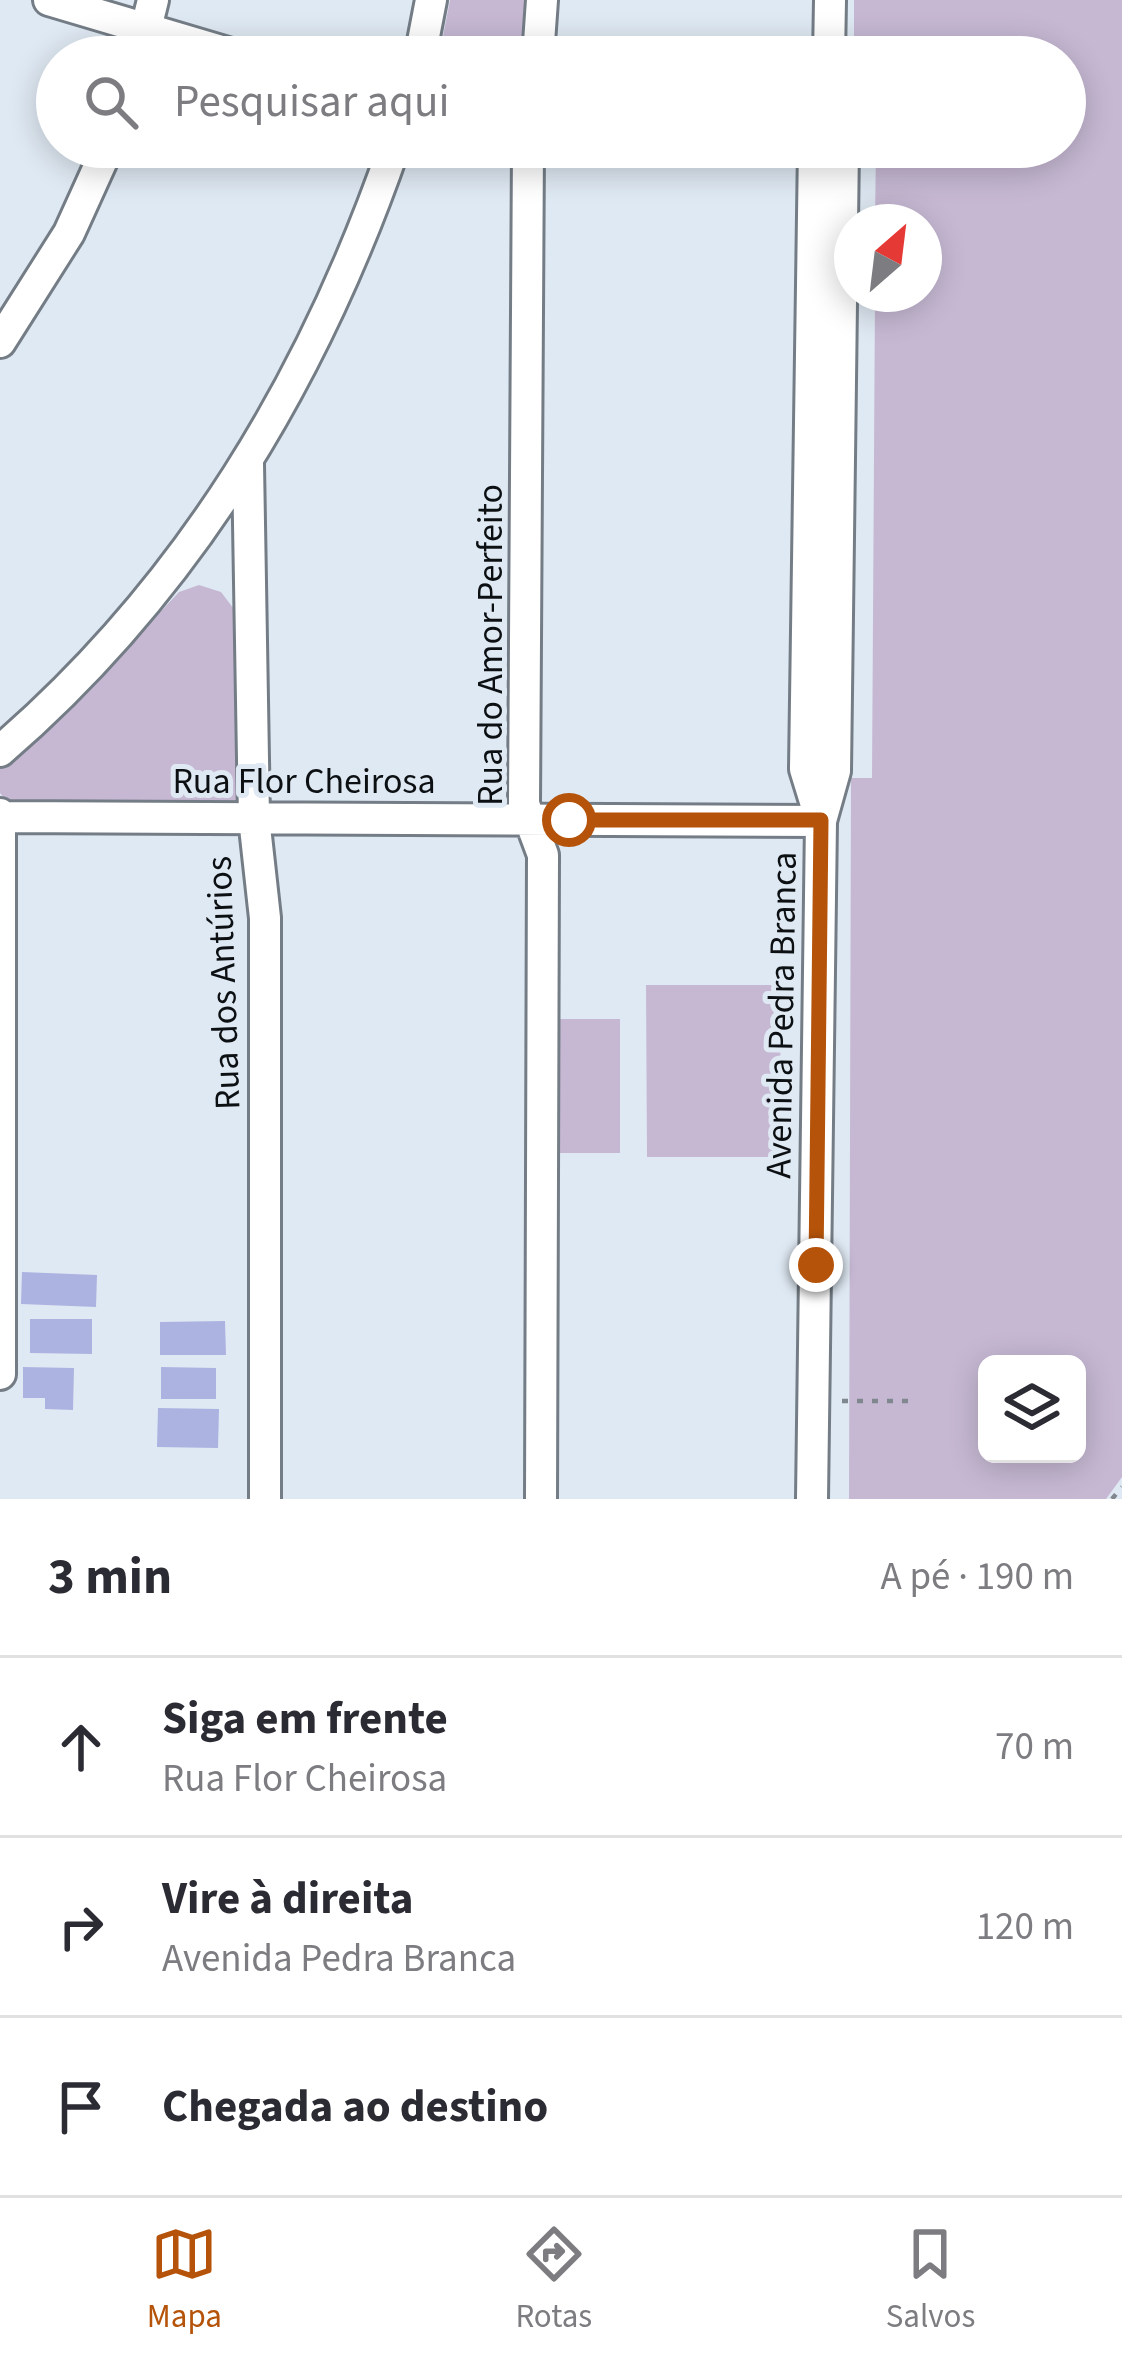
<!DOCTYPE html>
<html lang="pt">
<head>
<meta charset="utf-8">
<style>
  body { margin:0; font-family:"Source Sans 3",sans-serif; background:#f7f7f7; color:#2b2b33 }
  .controls { position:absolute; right:36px; bottom:36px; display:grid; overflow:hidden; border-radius:18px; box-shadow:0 6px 30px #0003 }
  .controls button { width:108px; height:108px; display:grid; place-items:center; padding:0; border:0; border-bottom:3px solid #e1e1e2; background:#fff; color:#2b2b33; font:60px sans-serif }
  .compass { position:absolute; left:834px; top:204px; width:108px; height:108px; border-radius:50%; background:#fff; box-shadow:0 6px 30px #0003; rotate:28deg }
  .stop { position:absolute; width:36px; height:36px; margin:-27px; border:9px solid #b45309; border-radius:50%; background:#fff }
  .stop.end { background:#b45309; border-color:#fff; box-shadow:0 3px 12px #0008 }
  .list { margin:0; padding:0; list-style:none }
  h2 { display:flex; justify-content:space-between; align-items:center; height:156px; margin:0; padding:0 48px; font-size:51px }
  h2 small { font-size:39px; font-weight:400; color:#7c7c81 }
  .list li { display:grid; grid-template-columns:78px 1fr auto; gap:36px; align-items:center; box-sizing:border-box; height:180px; padding:0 48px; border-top:3px solid #e1e1e2 }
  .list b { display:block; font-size:45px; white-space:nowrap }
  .list p { margin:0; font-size:39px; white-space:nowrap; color:#7c7c81 }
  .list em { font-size:39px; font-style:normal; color:#7c7c81 }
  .icon { flex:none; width:66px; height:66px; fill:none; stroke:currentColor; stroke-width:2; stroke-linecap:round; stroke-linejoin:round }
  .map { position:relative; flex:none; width:1122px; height:1499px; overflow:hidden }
  .search { position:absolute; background:#fff; box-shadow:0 6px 30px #0003; left:36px; right:36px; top:36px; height:132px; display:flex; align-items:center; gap:30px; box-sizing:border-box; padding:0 42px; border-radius:66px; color:#7c7c81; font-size:45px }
  .sheet { height:696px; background:#fff }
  nav { display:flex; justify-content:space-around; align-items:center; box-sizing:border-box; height:168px; border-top:3px solid #e1e1e2; background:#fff; font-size:33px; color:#7c7c81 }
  nav a { display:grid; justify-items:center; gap:6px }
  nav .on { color:#b45309 }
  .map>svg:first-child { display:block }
  .green { fill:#c6b8d3; fill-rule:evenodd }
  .building { fill:#adb3e1 }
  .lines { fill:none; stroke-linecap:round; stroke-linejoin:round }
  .minor-casing { stroke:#747d86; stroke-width:36 }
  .path { stroke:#80878e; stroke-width:4.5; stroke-dasharray:6 9; stroke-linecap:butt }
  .minor { stroke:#fff; stroke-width:30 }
  .route { stroke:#b45309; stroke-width:15 }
  .labels { text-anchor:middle; stroke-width:10; stroke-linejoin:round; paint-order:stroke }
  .street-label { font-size:36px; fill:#0c1013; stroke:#dfe9f3 }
</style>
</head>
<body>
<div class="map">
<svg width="1122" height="1499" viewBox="0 0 1122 1499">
  <rect width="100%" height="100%" fill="#dfe9f3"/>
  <path class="green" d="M450 0H527L526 57H439Z
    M854 0H1122V1477L1106 1499H849L851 778H872L875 294H924V222H875L876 147H1065V57H854ZM987 1364H1077V1454H987Z
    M199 585 221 592 237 613 240 805 9 804 0 793V768L94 683 179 592Z
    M646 985H780L781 1157H647Z
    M551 1019H620V1153H551Z"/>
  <path class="building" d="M22 1272 97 1275 96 1307 21 1304Z
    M30 1319H92V1354L30 1353Z
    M225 1321 226 1355H160V1322Z
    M23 1367 74 1368 73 1410 45 1409V1398H23Z
    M161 1367 216 1368V1399H161Z
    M158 1408 219 1409 218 1448 157 1447Z"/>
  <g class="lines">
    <g class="minor-casing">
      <path id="minor" d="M49 0 241 57
        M139 57 153 0
        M420 57 431 0
        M538 57 542 0
        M829 57 830 0
        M528 147 524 804 543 855 541 1499
        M814 147 805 769 821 821
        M0 342 69 233 108 147
        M248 464 254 818 265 918V1499
        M0 751C189 588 313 381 394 147
        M0 814V1374
        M3 817 821 821
        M812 1499 821 821 835 771 843 147"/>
    </g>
    <path class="path" d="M842 1401H914
      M1112 1499 1122 1487"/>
    <use href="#minor" class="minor"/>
  </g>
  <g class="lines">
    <path class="route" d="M569 820H821L816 1265"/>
  </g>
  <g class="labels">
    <g class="street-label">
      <text transform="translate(489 645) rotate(-90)" y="13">Rua do Amor-Perfeito</text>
      <text x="304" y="793">Rua Flor Cheirosa</text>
      <text transform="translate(222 983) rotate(-92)" y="13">Rua dos Antúrios</text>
      <text transform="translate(780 1015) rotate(-89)" y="13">Avenida Pedra Branca</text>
    </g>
  </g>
</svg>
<div class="controls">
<button><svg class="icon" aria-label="layers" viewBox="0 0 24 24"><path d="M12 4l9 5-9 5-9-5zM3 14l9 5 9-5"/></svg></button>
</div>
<svg class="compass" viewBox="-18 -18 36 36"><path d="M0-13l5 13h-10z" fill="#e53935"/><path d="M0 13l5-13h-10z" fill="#7c7c81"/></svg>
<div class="stop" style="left:569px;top:820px"></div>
<div class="stop end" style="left:816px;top:1265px"></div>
<div class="search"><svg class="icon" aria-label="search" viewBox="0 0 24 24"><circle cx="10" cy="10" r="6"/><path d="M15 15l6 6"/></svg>Pesquisar aqui</div>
</div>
<section class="sheet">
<h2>3 min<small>A pé · 190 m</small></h2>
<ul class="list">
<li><svg class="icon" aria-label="ahead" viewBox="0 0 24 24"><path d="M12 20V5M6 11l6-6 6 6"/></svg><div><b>Siga em frente</b><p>Rua Flor Cheirosa</p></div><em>70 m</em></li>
<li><svg class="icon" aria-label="right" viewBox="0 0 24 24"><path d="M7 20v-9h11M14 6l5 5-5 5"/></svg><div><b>Vire à direita</b><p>Avenida Pedra Branca</p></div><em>120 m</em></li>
<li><svg class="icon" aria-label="arrive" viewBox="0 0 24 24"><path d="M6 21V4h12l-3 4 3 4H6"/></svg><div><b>Chegada ao destino</b></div></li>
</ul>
</section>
<nav>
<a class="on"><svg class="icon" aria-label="map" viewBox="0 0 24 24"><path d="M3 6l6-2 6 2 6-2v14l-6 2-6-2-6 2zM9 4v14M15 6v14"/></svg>Mapa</a>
<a><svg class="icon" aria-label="directions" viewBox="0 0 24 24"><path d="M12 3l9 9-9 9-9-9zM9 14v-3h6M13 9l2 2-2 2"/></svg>Rotas</a>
<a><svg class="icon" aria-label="saved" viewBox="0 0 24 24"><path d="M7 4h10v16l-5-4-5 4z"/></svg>Salvos</a>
</nav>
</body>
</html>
